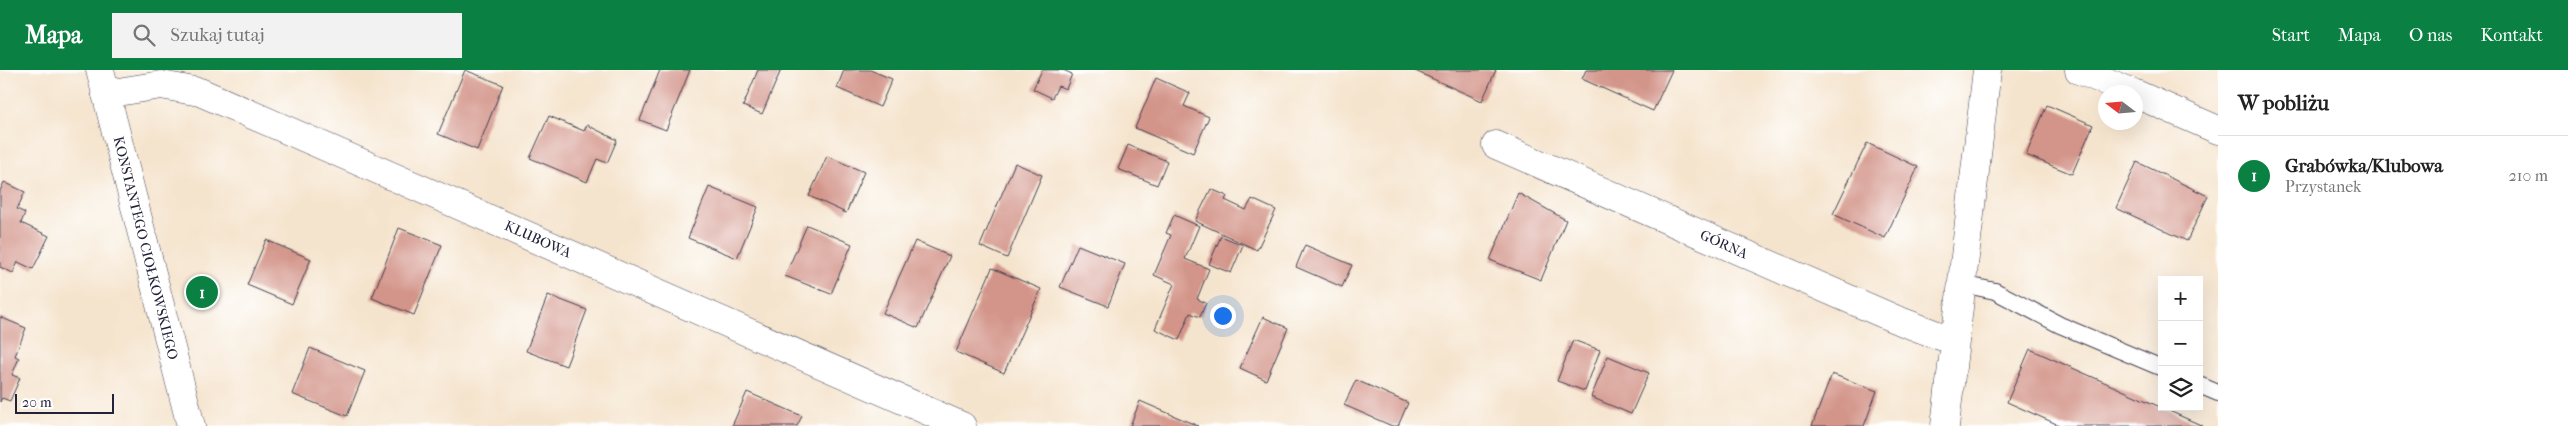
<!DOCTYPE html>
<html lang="pl">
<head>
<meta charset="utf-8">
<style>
  body { margin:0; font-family:"IM FELL French Canon",serif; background:#f2f2f2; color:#222 }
  .controls { position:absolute; right:15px; bottom:15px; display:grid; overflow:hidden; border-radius:0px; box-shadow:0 5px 20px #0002 }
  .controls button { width:45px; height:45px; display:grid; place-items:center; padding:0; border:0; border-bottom:1px solid #e0e0e0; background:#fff; color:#222; font:25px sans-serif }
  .compass { position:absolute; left:2098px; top:15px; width:45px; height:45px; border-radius:50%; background:#fff; box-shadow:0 5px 20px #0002; rotate:286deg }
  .scale { position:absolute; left:15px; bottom:12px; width:99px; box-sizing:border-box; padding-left:5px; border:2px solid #22223b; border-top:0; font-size:14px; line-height:18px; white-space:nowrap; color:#22223b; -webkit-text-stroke:4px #fff; paint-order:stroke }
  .you { position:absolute; left:1222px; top:245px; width:18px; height:18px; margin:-12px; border:4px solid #fff; border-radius:50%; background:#1a73e8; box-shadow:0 0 0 8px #1a73e833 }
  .badge { display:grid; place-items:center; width:32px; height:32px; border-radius:50%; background:#0b8043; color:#fff; font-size:16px; font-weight:700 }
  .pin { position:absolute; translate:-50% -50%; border:2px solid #fff; box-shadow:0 1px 5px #0006 }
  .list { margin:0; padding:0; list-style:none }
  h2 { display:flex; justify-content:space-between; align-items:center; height:65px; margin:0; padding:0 20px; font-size:21px }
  h2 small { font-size:16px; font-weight:400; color:#767676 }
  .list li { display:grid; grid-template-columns:32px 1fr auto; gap:15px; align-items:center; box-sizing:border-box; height:80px; padding:0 20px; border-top:1px solid #e0e0e0 }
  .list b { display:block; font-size:19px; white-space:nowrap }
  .list p { margin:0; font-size:16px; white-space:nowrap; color:#767676 }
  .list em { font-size:16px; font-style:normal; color:#767676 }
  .icon { flex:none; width:28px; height:28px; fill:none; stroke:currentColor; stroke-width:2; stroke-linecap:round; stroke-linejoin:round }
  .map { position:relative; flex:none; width:2218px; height:356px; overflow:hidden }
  header { display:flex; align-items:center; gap:30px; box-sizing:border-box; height:70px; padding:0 25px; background:#0b8043; color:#fff }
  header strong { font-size:24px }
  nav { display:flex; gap:28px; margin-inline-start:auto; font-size:18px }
  .search { width:350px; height:45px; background:#f2f2f2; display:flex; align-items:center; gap:12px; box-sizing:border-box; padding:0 18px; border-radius:0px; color:#767676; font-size:19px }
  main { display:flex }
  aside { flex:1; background:#fff }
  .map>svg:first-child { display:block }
  .building { fill:#d39489 }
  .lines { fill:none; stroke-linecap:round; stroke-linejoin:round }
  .lane-casing { stroke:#423f51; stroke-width:18 }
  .street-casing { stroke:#423f51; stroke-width:29 }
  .secondary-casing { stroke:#423f51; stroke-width:29 }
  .lane { stroke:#fff; stroke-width:16 }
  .street { stroke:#fff; stroke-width:28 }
  .secondary { stroke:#fff; stroke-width:28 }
  .labels { text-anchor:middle; stroke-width:5; stroke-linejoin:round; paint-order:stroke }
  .street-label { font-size:14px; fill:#22223b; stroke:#fff }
</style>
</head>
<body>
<header>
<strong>Mapa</strong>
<div class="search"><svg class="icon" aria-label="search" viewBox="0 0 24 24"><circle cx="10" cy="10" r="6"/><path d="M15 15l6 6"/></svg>Szukaj tutaj</div>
<nav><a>Start</a><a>Mapa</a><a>O nas</a><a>Kontakt</a></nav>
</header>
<main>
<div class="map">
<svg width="2218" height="356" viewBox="0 0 2218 356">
  <rect width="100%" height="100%" fill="#fff"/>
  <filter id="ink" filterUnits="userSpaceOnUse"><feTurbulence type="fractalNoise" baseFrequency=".02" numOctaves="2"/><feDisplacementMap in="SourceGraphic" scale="10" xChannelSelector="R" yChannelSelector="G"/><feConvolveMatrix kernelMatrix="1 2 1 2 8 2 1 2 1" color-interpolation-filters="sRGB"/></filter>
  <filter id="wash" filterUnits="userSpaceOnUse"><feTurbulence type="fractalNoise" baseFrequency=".0096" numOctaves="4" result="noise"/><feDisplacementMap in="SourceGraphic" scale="20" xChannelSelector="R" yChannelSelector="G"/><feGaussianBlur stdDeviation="1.12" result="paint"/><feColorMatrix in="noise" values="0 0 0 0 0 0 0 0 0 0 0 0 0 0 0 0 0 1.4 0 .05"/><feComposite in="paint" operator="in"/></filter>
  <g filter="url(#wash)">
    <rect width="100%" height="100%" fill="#f5e4cd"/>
    <g id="blocks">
      <path class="building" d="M465 0 503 15 477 80 438 64Z
        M660 0H690L666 60 640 50Z
        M758 0H781L762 44 743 36Z
        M844 0H870L892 9 880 37 837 18Z
        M1042 0H1063L1072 4 1066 19 1058 16 1052 28 1033 19Z
        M1413 0H1496L1482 31Z
        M1586 0H1672L1653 41 1582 9Z
        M1156 8 1190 23 1184 36 1209 47 1193 83 1135 58Z
        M2047 35 2093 55 2072 104 2026 85Z
        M549 46 584 61 587 55 617 70 607 93 597 89 587 112 530 88Z
        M1867 73 1918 97 1885 168 1833 144Z
        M1128 75 1167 91 1157 115 1118 99Z
        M827 86 864 102 846 143 809 126Z
        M2137 92 2208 126 2187 171 2116 138Z
        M1015 93 1042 105 1007 188 980 176Z
        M4 112 25 122 17 139 25 143 21 153 49 166 33 199 18 192 13 203 0 197V121Z
        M709 117 758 137 737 188 688 168Z
        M1211 119 1227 126 1225 130 1246 140 1252 129 1276 140 1257 180 1195 151Z
        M1518 123 1566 150 1541 210 1490 190Z
        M1174 145 1199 156 1185 189 1209 199 1197 229 1206 233 1200 247 1190 243 1179 270 1155 259 1174 214 1154 205 1171 165 1166 163Z
        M807 155 852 174 831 224 785 206Z
        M399 158 442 175 414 245 372 228Z
        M1221 166 1243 175 1231 203 1209 194Z
        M266 170 311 189 292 234 247 215Z
        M915 171 950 186 918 258 883 243Z
        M1078 175 1125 194 1108 236 1060 217Z
        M1305 175 1352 195 1342 217 1296 197Z
        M992 198 1041 219 1004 303 956 282Z
        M548 225 587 240 566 296 526 281Z
        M0 247 26 258 15 286 19 288 12 305 20 308 10 331 2 328 0 332Z
        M1263 247 1288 258 1266 310 1240 298Z
        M1573 270 1600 280 1585 321 1557 311Z
        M310 278 365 301 347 346 292 324Z
        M2030 279 2068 296 2203 356H2061L2007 332Z
        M1608 286 1649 303 1631 344 1591 327Z
        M1832 304 1877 321 1864 356H1812Z
        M1356 310 1408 333 1398 356H1392L1344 335Z
        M747 322 802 346 797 356H732Z
        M1140 331 1170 344 1198 356H1130Z"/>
    </g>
  </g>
  <g filter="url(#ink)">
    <use href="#blocks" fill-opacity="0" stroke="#423f51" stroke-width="1"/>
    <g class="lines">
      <g class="lane-casing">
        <path id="lane" d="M1962 214 1995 221 2060 255 2162 298
          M2199 315 2218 323"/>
      </g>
      <g class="street-casing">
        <path id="street" d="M2079 0 2131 22
          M106 24 161 15 200 22 962 356
          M2136 24 2218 60
          M1496 75 1895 249 1940 266 1955 269
          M1945 356 1987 0"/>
      </g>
      <g class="secondary-casing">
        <path id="secondary" d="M100 0 191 356"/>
      </g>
      <use href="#lane" class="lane"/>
      <use href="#street" class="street"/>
      <use href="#secondary" class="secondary"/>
    </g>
  </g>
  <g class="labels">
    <g class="street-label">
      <text transform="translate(538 169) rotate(24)" y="5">KLUBOWA</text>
      <text transform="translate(1724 174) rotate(24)" y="5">GÓRNA</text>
      <text transform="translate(146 178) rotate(76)" y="5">KONSTANTEGO CIOŁKOWSKIEGO</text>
    </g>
  </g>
</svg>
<div class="controls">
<button>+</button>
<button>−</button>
<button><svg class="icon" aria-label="layers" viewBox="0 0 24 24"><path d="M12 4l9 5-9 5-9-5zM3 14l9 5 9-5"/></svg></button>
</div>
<svg class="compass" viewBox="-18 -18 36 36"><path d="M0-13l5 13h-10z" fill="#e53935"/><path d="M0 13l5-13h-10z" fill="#767676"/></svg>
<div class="scale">20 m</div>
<div class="you"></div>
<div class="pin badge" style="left:202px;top:222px">1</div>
</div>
<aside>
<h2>W pobliżu<small></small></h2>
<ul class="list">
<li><span class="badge">1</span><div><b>Grabówka/Klubowa</b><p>Przystanek</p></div><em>210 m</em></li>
</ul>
</aside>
</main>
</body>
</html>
